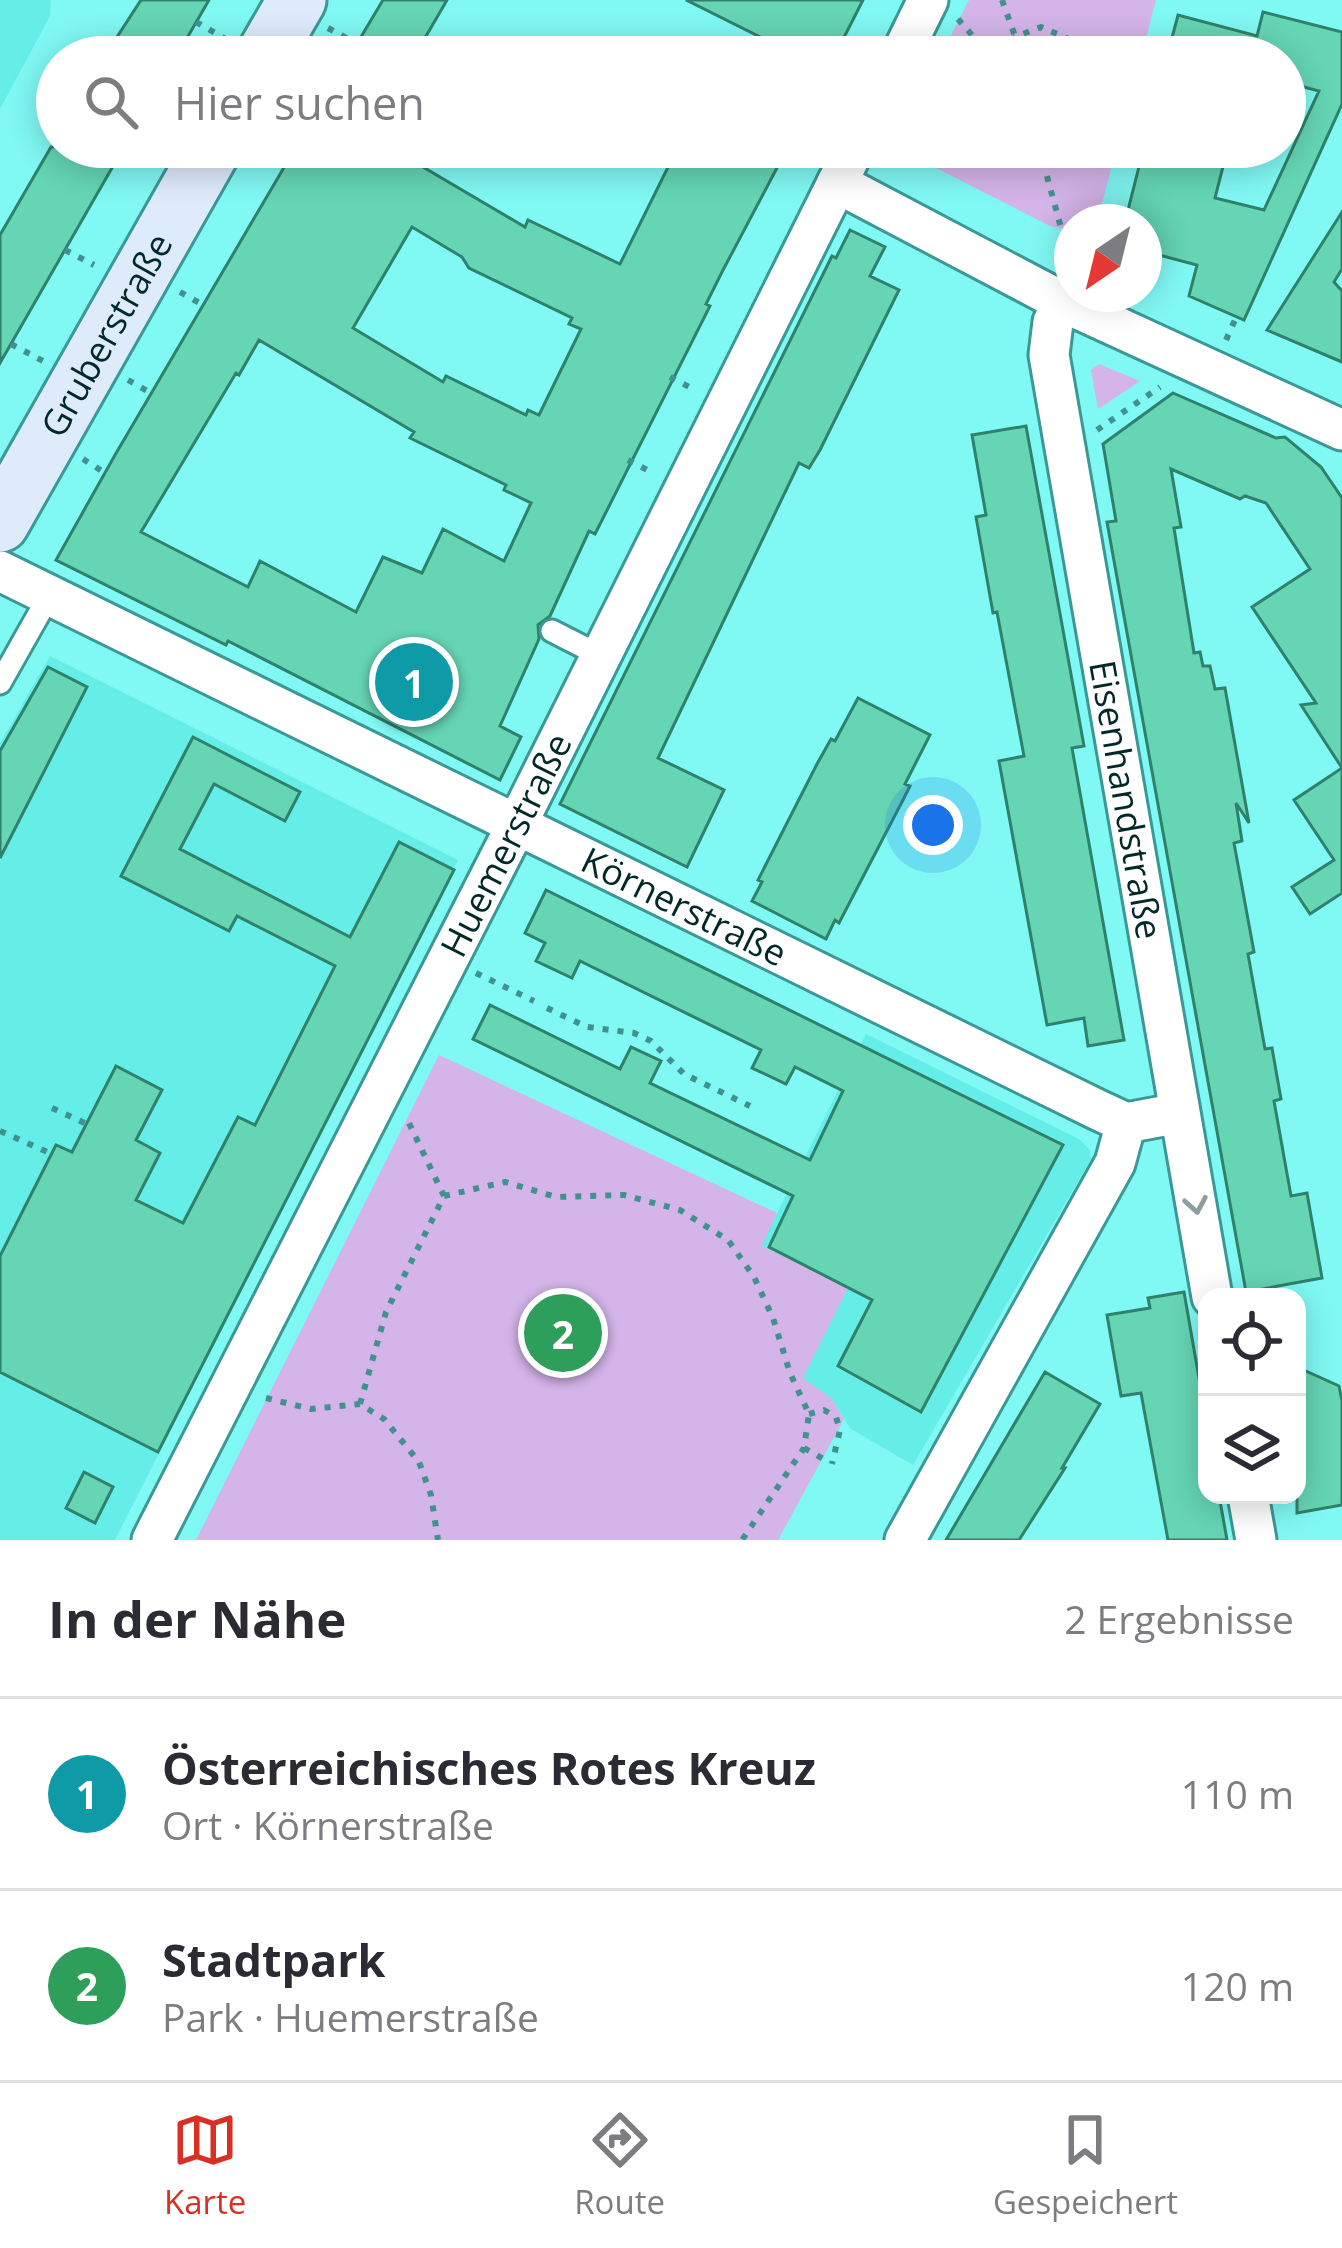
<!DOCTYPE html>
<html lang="de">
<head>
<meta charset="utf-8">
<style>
  body { margin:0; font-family:"Open Sans",sans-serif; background:#f2f2f3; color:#2b2b33 }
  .controls { position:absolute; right:36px; bottom:36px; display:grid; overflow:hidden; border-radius:24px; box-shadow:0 6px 30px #0003 }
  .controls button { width:108px; height:108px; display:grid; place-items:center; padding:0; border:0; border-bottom:3px solid #e1e1e2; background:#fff; color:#2b2b33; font:60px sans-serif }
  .compass { position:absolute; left:1054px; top:204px; width:108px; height:108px; border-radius:50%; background:#fff; box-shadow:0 6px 30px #0003; rotate:215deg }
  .you { position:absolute; left:933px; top:825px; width:42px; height:42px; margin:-30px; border:9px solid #fff; border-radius:50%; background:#1a73e8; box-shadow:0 0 0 18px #1a73e833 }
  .badge { display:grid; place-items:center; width:78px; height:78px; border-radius:50%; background:#d93025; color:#fff; font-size:39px; font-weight:700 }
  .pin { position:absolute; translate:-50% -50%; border:6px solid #fff; box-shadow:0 3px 12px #0006 }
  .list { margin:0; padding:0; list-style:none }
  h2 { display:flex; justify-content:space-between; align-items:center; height:156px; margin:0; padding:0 48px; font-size:51px }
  h2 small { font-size:39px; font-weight:400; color:#7c7c81 }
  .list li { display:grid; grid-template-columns:78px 1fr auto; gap:36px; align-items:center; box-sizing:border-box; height:192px; padding:0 48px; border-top:3px solid #e1e1e2 }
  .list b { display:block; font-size:45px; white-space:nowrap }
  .list p { margin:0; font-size:39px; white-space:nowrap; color:#7c7c81 }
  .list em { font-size:39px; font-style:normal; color:#7c7c81 }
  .icon { flex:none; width:66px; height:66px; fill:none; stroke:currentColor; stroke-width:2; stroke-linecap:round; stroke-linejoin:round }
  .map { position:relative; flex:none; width:1342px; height:1540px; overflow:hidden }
  .search { position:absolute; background:#fff; box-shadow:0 6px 30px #0003; left:36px; right:36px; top:36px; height:132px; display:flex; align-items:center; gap:30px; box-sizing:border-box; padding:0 42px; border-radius:66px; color:#7c7c81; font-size:45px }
  .sheet { height:540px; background:#fff }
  nav { display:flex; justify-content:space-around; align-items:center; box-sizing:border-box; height:168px; border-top:3px solid #e1e1e2; background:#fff; font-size:33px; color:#7c7c81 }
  nav a { display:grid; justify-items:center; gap:6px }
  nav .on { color:#d93025 }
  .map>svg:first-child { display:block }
  .built { fill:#65ede8 }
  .green { fill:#d4b4e9 }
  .building { fill:#65d5b4; stroke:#2f816b; stroke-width:3; fill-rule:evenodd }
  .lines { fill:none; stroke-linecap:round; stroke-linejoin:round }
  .lane-casing { stroke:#3b9895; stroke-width:27 }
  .street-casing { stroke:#3b9895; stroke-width:45 }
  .secondary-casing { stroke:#3b9895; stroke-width:63 }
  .path { stroke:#41928f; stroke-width:6; stroke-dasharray:6 9; stroke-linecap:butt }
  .lane { stroke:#fff; stroke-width:21 }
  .street { stroke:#fff; stroke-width:39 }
  .secondary { stroke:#ddebfb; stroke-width:57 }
  .oneway { stroke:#8c9f9e }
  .labels { text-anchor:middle; stroke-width:9; stroke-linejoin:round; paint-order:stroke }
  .street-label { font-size:36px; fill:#002927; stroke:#fff }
</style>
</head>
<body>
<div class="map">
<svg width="1342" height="1540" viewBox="0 0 1342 1540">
  <rect width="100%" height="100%" fill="#80f8f3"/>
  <path class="built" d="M0 0H51L50 16 0 109Z
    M50 656 458 860 115 1540H0V743Z
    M866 1034 1079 1139 1090 1150 1091 1159 913 1465 851 1429 831 1398 803 1378 761 1246Z"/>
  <path class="green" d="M969 0H1156L1141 57H940Z
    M895 147H1117L1097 222H1072V231L1050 226Z
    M1099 364 1140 381 1098 409 1091 370Z
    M439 1055 777 1213 762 1246 848 1288 803 1378 831 1398 844 1419 778 1540H196Z"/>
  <path class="building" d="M141 0H209L176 57H104Z
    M383 0H447L414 57H349Z
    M686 0H863L834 57H753L762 38Z
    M1263 12 1342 32V104L1244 320 1189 296 1197 265 1144 251V222H1125L1144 147H1228L1215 198 1264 210 1319 91 1285 82V57H1167L1178 15 1257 36Z
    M51 147H124L0 363V235Z
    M296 147H389L525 227 528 220 620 264 678 147H788L722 272 706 304 710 306 595 534 589 531 550 616 538 625 539 639 500 726 521 737 500 780 228 641 226 645 56 560 115 455ZM412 227 462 257 469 268 572 318 569 324 581 329 539 415 528 410 526 415 446 376 443 382 353 328ZM259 340 414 432 410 438 506 485 504 490 531 503 504 561 443 529 422 573 383 557 356 612 260 561 248 587 141 532 236 373 239 375Z
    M1342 212V269L1334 282 1342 291V362L1267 330Z
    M850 230 885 247 870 276 899 290 820 450 809 468 799 463 658 758 724 790 687 867 560 804 832 256 836 258Z
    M1173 393 1276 438 1285 437 1321 467 1342 498V768L1301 705 1316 703 1252 607 1310 569 1266 503 1245 496 1240 499 1171 469 1181 527 1174 528 1194 653 1200 652 1203 666H1210L1215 689 1225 688 1249 823 1236 803 1242 841 1234 843 1254 952 1248 954 1265 1049 1272 1048 1281 1099 1274 1101 1291 1196 1307 1193 1322 1278 1246 1292 1107 522 1116 521 1103 444Z
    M1026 426 1084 746 1072 748 1124 1040 1088 1046 1084 1018 1047 1025 999 761 1024 756 997 612 993 613 976 517 986 515 972 435Z
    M48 667 87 687 0 858V751Z
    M858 698 930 735 905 784 910 786 904 798 839 923 835 920 826 939 752 901 762 882 758 880 817 764 831 739 835 741Z
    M193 737 300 792 285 821 214 784 180 849 350 937 399 842 454 870 158 1452 0 1372V1256L56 1145 72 1152 116 1066 162 1090 136 1140 160 1153 136 1200 183 1223 238 1117 255 1125 335 966 237 916 229 931 121 876Z
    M1342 768V893L1310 914 1292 887 1334 860 1294 800Z
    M546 890 1063 1145 921 1412 838 1366 872 1300 769 1247 793 1196 473 1039 490 1005 620 1069 631 1047 661 1061 650 1083 810 1160 843 1091 795 1067 786 1084 752 1068 761 1050 580 961 572 978 536 961 545 943 525 933Z
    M1184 1292 1207 1424V1495H1219L1227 1540H1168L1141 1393 1121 1396 1107 1315 1150 1308 1148 1298Z
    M1297 1367 1339 1386 1342 1401V1505L1297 1513Z
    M1045 1372 1100 1404 1062 1468H1065L1019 1540H946Z
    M84 1472 113 1487 95 1523 66 1508Z"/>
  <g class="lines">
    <g class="lane-casing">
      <path id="lane" d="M552 631 601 656
        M0 683 49 596"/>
    </g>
    <g class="street-casing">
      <g id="street">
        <path d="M900 57 928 0"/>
        <path d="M837 183 1063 302 1342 430"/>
        <path id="s1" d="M1063 302 1053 322 1049 355 1212 1297"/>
        <path id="s2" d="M0 571 1096 1109 1126 1123 1179 1113"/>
        <path d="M1248 1495 1256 1540"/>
        <path id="s3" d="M152 1540 517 824 855 147"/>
        <path d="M905 1540 1115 1163 1126 1123"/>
      </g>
    </g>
    <g class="secondary-casing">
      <g id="secondary">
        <path d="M264 57 297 0"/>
        <path id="s4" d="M0 523 213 147"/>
      </g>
    </g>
    <path class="path" d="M1002 0 1015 36
      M958 19 991 57
      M196 22 224 38
      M328 28 357 44
      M1009 57 1015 37 1041 27 1071 40 1084 57
      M1039 147 1063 235
      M65 250 94 265
      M180 292 203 305
      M1226 340 1235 320
      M11 344 45 362
      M670 377 693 389
      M128 380 151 393
      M1097 430 1160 387
      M83 459 105 473
      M628 460 651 472
      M476 973 534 1001
      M547 1008 587 1027 634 1033 651 1041 684 1074 750 1106
      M52 1108 87 1124
      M0 1131 52 1154
      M444 1196 505 1182 556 1197 624 1195 680 1210 728 1240 754 1277 773 1318 790 1373 809 1414 804 1448 742 1540
      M266 1398 311 1409 360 1404 384 1419 419 1462 431 1495 438 1540
      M360 1404 386 1312 444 1196 408 1121
      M809 1414 824 1410 836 1417 840 1430 832 1464
      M804 1448 827 1461"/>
    <use href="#lane" class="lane"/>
    <use href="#street" class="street"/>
    <use href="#secondary" class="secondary"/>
  </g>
  <defs><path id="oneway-chevron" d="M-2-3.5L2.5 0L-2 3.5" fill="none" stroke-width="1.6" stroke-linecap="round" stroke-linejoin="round" transform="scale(3)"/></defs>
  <use class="oneway" href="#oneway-chevron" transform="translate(1196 1205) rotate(80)"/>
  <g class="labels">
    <g class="street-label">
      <text dy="13" stroke="none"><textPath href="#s4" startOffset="216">Gruberstraße</textPath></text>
      <text dy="13" stroke="none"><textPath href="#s1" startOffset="507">Eisenhandstraße</textPath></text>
      <text dy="13" stroke="none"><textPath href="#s3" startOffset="780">Huemerstraße</textPath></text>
      <text dy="13" stroke="none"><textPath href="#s2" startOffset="762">Körnerstraße</textPath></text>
    </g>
  </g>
</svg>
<div class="controls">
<button><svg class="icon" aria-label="locate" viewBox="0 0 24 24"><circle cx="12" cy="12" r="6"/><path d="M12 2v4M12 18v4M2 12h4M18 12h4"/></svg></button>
<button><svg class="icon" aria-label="layers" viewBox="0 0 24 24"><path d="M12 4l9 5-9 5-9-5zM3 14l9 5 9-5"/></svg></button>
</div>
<svg class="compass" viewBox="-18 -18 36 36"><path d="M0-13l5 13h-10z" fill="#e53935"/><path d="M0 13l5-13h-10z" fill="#7c7c81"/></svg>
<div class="you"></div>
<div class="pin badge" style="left:414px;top:682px;background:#0f9aa8">1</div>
<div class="pin badge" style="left:563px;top:1333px;background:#2e9e5b">2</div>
<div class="search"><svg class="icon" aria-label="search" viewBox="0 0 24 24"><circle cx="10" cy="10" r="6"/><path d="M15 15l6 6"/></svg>Hier suchen</div>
</div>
<section class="sheet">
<h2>In der Nähe<small>2 Ergebnisse</small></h2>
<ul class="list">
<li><span class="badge" style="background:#0f9aa8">1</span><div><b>Österreichisches Rotes Kreuz</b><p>Ort · Körnerstraße</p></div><em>110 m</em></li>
<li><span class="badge" style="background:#2e9e5b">2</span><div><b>Stadtpark</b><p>Park · Huemerstraße</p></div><em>120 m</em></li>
</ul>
</section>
<nav>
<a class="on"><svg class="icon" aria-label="map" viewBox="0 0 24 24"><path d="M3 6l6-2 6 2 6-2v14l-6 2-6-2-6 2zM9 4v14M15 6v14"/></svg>Karte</a>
<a><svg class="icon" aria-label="directions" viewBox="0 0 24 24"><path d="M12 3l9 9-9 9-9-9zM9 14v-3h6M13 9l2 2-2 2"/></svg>Route</a>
<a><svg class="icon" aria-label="saved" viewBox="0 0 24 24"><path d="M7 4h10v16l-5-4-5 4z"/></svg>Gespeichert</a>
</nav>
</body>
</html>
